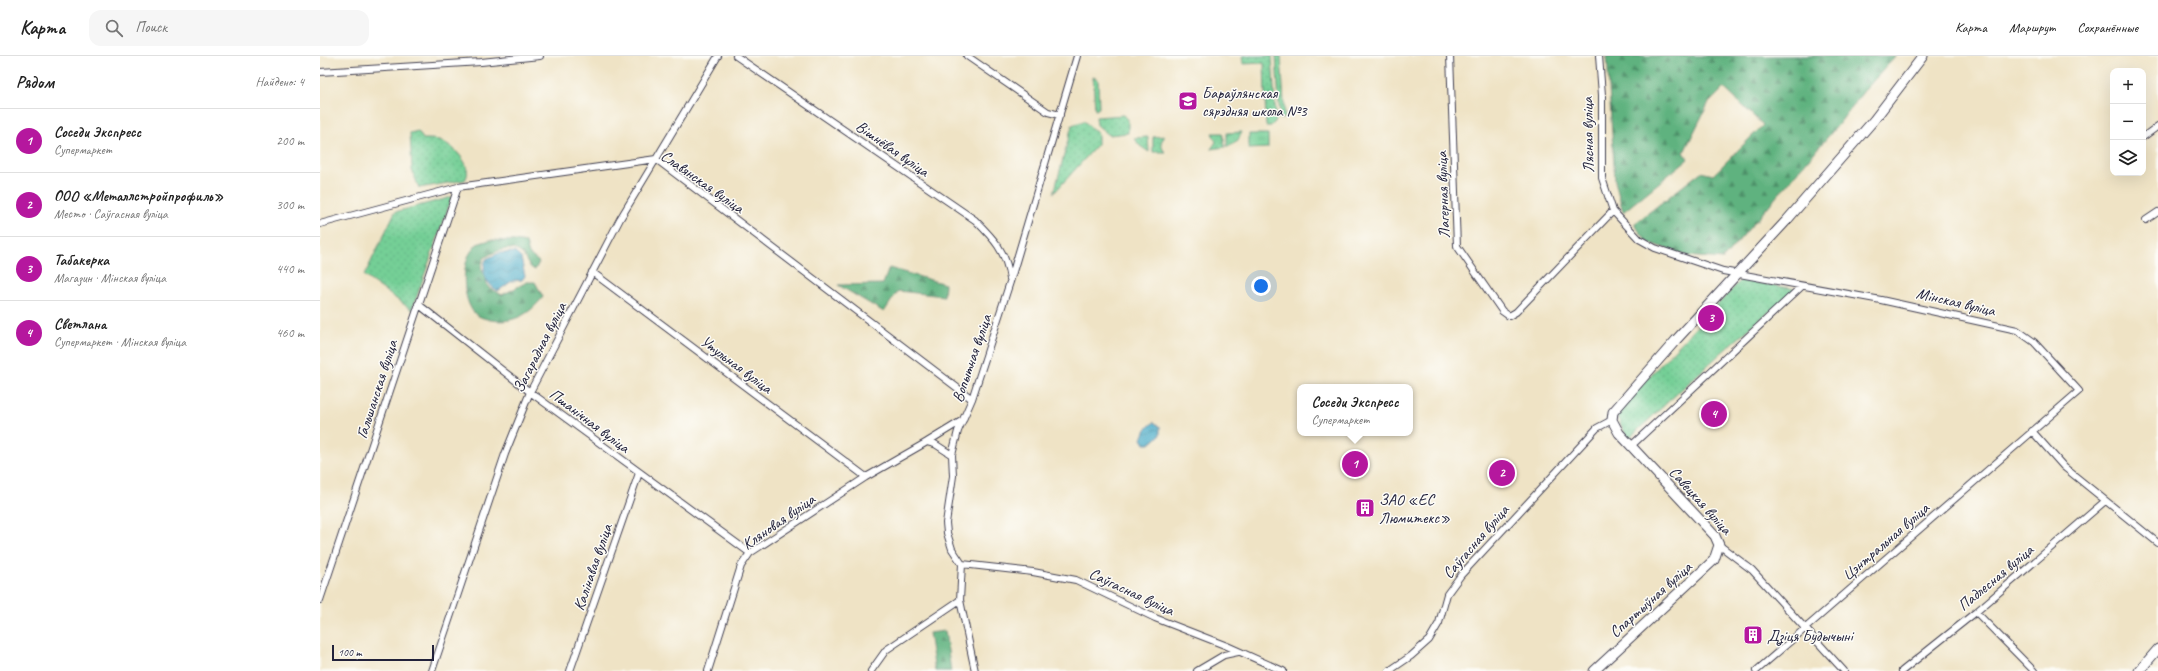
<!DOCTYPE html>
<html lang="ru">
<head>
<meta charset="utf-8">
<style>
  body { margin:0; font-family:Caveat,sans-serif; background:#f6f6f6; color:#222 }
  .controls { position:absolute; right:12px; top:12px; display:grid; overflow:hidden; border-radius:8px; box-shadow:0 4px 16px #0002 }
  .controls button { width:36px; height:36px; display:grid; place-items:center; padding:0; border:0; border-bottom:1px solid #e0e0e0; background:#fff; color:#222; font:20px sans-serif }
  .scale { position:absolute; left:12px; bottom:10px; width:102px; box-sizing:border-box; padding-left:4px; border:2px solid #22223b; border-top:0; font-size:11px; line-height:14px; white-space:nowrap; color:#22223b; -webkit-text-stroke:3px #fdfcf7; paint-order:stroke }
  .you { position:absolute; left:941px; top:230px; width:14px; height:14px; margin:-10px; border:3px solid #fff; border-radius:50%; background:#1a73e8; box-shadow:0 0 0 6px #1a73e833 }
  .badge { display:grid; place-items:center; width:26px; height:26px; border-radius:50%; background:#b5179e; color:#fff; font-size:13px; font-weight:700 }
  .pin { position:absolute; translate:-50% -50%; border:2px solid #fff; box-shadow:0 1px 4px #0006 }
  .popup { position:absolute; left:977px; top:328px; width:116px; height:52px; box-sizing:border-box; display:grid; place-content:center; border-radius:8px; background:#fff; filter:drop-shadow(0 1px 3px #0005); font-size:13px; white-space:nowrap; color:#767676 }
  .popup b { font-size:15px; color:#222 }
  .popup::after { content:''; position:absolute; left:50%; top:100%; margin-left:-8px; border:8px solid transparent; border-top-color:#fff }
  .list { margin:0; padding:0; list-style:none }
  h2 { display:flex; justify-content:space-between; align-items:center; height:52px; margin:0; padding:0 16px; font-size:17px }
  h2 small { font-size:13px; font-weight:400; color:#767676 }
  .list li { display:grid; grid-template-columns:26px 1fr auto; gap:12px; align-items:center; box-sizing:border-box; height:64px; padding:0 16px; border-top:1px solid #e0e0e0 }
  .list b { display:block; font-size:15px; white-space:nowrap }
  .list p { margin:0; font-size:13px; white-space:nowrap; color:#767676 }
  .list em { font-size:13px; font-style:normal; color:#767676 }
  .icon { flex:none; width:22px; height:22px; fill:none; stroke:currentColor; stroke-width:2; stroke-linecap:round; stroke-linejoin:round }
  .map { position:relative; flex:none; width:1838px; height:615px; overflow:hidden }
  header { display:flex; align-items:center; gap:24px; box-sizing:border-box; height:56px; padding:0 20px; background:#fff; border-bottom:1px solid #e0e0e0 }
  header strong { font-size:19px }
  nav { display:flex; gap:22px; margin-inline-start:auto; font-size:14px }
  .search { width:280px; height:36px; background:#f6f6f6; display:flex; align-items:center; gap:10px; box-sizing:border-box; padding:0 14px; border-radius:12px; color:#767676; font-size:15px }
  main { display:flex }
  aside { flex:1; background:#fff }
  .map>svg:first-child { display:block }
  .grass { fill:url(#grass-dots); stroke:#4b7868 }
  .forest { fill:url(#forest-firs); stroke:#406a5d }
  .park { fill:url(#park-tufts); stroke:#4b7868 }
  .water { fill:url(#water-waves); stroke:#366682 }
  .lines { fill:none; stroke-linecap:round; stroke-linejoin:round }
  .street-casing { stroke:#413f50; stroke-width:8 }
  .secondary-casing { stroke:#413f50; stroke-width:11 }
  .street { stroke:#fff; stroke-width:6 }
  .secondary { stroke:#fff; stroke-width:9 }
  .labels { text-anchor:middle; stroke-width:3; stroke-linejoin:round; paint-order:stroke }
  .poi-label { font-size:16px; fill:#22223b; stroke:#fdfcf7; text-anchor:start }
  .street-label { font-size:16px; fill:#22223b; stroke:#fdfcf7 }
</style>
</head>
<body>
<header>
<strong>Карта</strong>
<div class="search"><svg class="icon" aria-label="search" viewBox="0 0 24 24"><circle cx="10" cy="10" r="6"/><path d="M15 15l6 6"/></svg>Поиск</div>
<nav><a>Карта</a><a>Маршрут</a><a>Сохранённые</a></nav>
</header>
<main>
<aside>
<h2>Рядом<small>Найдено: 4</small></h2>
<ul class="list">
<li><span class="badge">1</span><div><b>Соседи Экспресс</b><p>Супермаркет</p></div><em>200 m</em></li>
<li><span class="badge">2</span><div><b>ООО «Металлстройпрофиль»</b><p>Место · Саўгасная вуліца</p></div><em>300 m</em></li>
<li><span class="badge">3</span><div><b>Табакерка</b><p>Магазин · Мінская вуліца</p></div><em>440 m</em></li>
<li><span class="badge">4</span><div><b>Светлана</b><p>Супермаркет · Мінская вуліца</p></div><em>460 m</em></li>
</ul>
</aside>
<div class="map">
<svg width="1838" height="615" viewBox="0 0 1838 615">
  <defs>
    <pattern id="grass-dots" width="8" height="8" patternUnits="userSpaceOnUse"><rect width="8" height="8" fill="#74cf96"/><path d="M2 2h.1M6 6h.1" fill="none" stroke="#64b182" stroke-width="1.8" stroke-linecap="round"/></pattern>
    <pattern id="forest-firs" width="22" height="20" patternUnits="userSpaceOnUse"><rect width="22" height="20" fill="#5fb27f"/><path d="M5 1l3.5 6h-7zM16 11l3.5 6h-7z" fill="#4e9069"/></pattern>
    <pattern id="park-tufts" width="24" height="20" patternUnits="userSpaceOnUse"><rect width="24" height="20" fill="#74cf96"/><path d="M3 7l-1-3M5 7V3M7 7l1-3M15 17l-1-3M17 17v-4M19 17l1-3" fill="none" stroke="#64b182"/></pattern>
    <pattern id="water-waves" width="16" height="10" patternUnits="userSpaceOnUse"><rect width="16" height="10" fill="#49abc8"/><path d="M0 5q4-4 8 0t8 0" fill="none" stroke="#3c8ba4"/></pattern>
  </defs>
  <rect width="100%" height="100%" fill="#fdfcf7"/>
  <filter id="ink" filterUnits="userSpaceOnUse"><feTurbulence type="fractalNoise" baseFrequency=".025" numOctaves="2"/><feDisplacementMap in="SourceGraphic" scale="8" xChannelSelector="R" yChannelSelector="G"/><feConvolveMatrix kernelMatrix="1 2 1 2 8 2 1 2 1" color-interpolation-filters="sRGB"/></filter>
  <filter id="wash" filterUnits="userSpaceOnUse"><feTurbulence type="fractalNoise" baseFrequency=".012" numOctaves="4" result="noise"/><feDisplacementMap in="SourceGraphic" scale="16" xChannelSelector="R" yChannelSelector="G"/><feGaussianBlur stdDeviation="0.9" result="paint"/><feColorMatrix in="noise" values="0 0 0 0 0 0 0 0 0 0 0 0 0 0 0 0 0 1.4 0 .05"/><feComposite in="paint" operator="in"/></filter>
  <g filter="url(#wash)">
    <rect width="100%" height="100%" fill="#efe3c5"/>
    <path class="grass" d="M922 0H952L956 65 951 70H946L944 7 923 8Z
      M956 0H961L965 62 960 63Z
      M773 21 778 23 779 52 776 54H775Z
      M803 59 808 63V77L789 79 777 69 776 61Z
      M764 65 778 78V88L734 137 752 69Z
      M98 75 103 83C108 83 114 83 119 84 132 88 155 110 145 124L99 132 92 114 90 77Z
      M922 76 918 84 907 91V77Z
      M892 77H903L905 91 891 93 896 86Z
      M845 80 841 86 843 94 846 96H833V81Z
      M828 81 829 96 820 90 814 82Z
      M132 141 92 254 44 220 75 156Z
      M1421 224 1476 233 1401 297 1308 383 1297 361 1302 349Z"/>
    <path class="forest" d="M1287 0H1576L1543 36 1518 69 1403 203 1367 200 1327 186 1314 168 1381 116 1393 119 1443 69 1404 32 1388 48 1364 96 1368 103 1303 156 1295 125Z
      M170 184 195 185 206 187 209 198 219 206 215 214C205 209 208 203 201 197 191 188 173 196 164 202L161 211 168 231 182 239 207 226H215L223 241C210 258 193 268 171 264 166 263 158 261 154 257 143 243 142 216 148 201 150 196 154 192 157 188Z
      M569 212 625 228 624 240 578 235 564 256 518 229 563 228Z
      M625 575 631 615H615L609 577Z"/>
    <path class="park" d="M929 78H948V92L929 93Z"/>
    <path class="water" d="M195 196 201 202 205 220 202 224 192 225 178 235C165 227 161 217 166 203L179 197Z
      M834 366 840 371V379L830 388H825L822 383 826 373Z"/>
  </g>
  <g filter="url(#ink)">
    <g class="lines">
      <g class="street-casing">
        <path id="street" d="M416 0 655 164C674 183 686 195 690 223
          M647 0 728 56 740 59
          M1130 0 1137 190 1182 255 1189 260 1196 256 1293 155
          M1279 0 1282 39V122L1293 155 1319 183 1335 192 1403 215 1561 244 1697 274 1714 286 1759 335 1436 615
          M0 16 161 6 220 0
          M1823 81 1838 70
          M1826 164 1838 156
          M0 168 138 131 336 103 652 343
          M272 216 546 421
          M98 248 210 336 430 497
          M1712 375 1744 411 1838 487
          M607 386 643 364
          M1311 390 1482 230
          M1399 489 1432 514 1524 615
          M642 508 713 516 756 524 835 562 907 590 963 615
          M0 544 138 131
          M1656 556 1714 615
          M112 615 185 398 210 336 300 163 398 0
          M250 615 319 417
          M388 615 421 510 430 497 546 421 607 386 615 388 632 399
          M551 615 566 594 640 544
          M655 615 640 544 642 508 632 493 627 477 626 467 633 420 632 399 638 375 652 343 690 226 757 0
          M877 615 904 599 918 596
          M1069 615 1091 600 1109 584 1119 567 1127 538 1141 519 1277 372 1292 364
          M1582 615 1656 556 1784 446"/>
      </g>
      <g class="secondary-casing">
        <path id="secondary" d="M1274 615 1394 504 1399 489 1395 480 1299 377 1292 364 1293 356 1356 284 1467 164 1554 64 1603 0
          M1819 615 1838 593"/>
      </g>
      <use href="#street" class="street"/>
      <use href="#secondary" class="secondary"/>
    </g>
  </g>
  <defs>
    <g id="school-square" transform="scale(1)"><rect x="-9" y="-9" width="18" height="18" rx="4" fill="#b5179e" stroke="#fdfcf7"/><path d="M0-5L7-2L0 1L-7-2ZM-4 1L0 2.5L4 1V4Q0 6-4 4Z" fill="#fff"/></g>
    <g id="building-square" transform="scale(1)"><rect x="-9" y="-9" width="18" height="18" rx="4" fill="#b5179e" stroke="#fdfcf7"/><path d="M-4-6H4V6H1V3H-1V6H-4ZM-2.5-4.3h1.7v1.8h-1.7ZM.8-4.3h1.7v1.8H.8ZM-2.5-1h1.7V.8h-1.7ZM.8-1h1.7V.8H.8Z" fill="#fff"/></g>
  </defs>
  <g fill-rule="evenodd">
    <use href="#school-square" x="868" y="45"/>
    <use href="#building-square" x="1045" y="452"/>
    <use href="#building-square" x="1433" y="579"/>
  </g>
  <g class="labels">
    <g class="poi-label">
      <text x="882" y="42">Бараўлянская<tspan x="882" dy="18">сярэдняя школа №3</tspan></text>
      <text x="1059" y="449">ЗАО «ЕС<tspan x="1059" dy="18">Люмитекс»</tspan></text>
      <text x="1447" y="585">Дзіця Будычыні</text>
    </g>
    <g class="street-label">
      <text transform="translate(1267 79) rotate(-91)" y="6">Лясная вуліца</text>
      <text transform="translate(573 92) rotate(35)" y="6">Вішнёвая вуліца</text>
      <text transform="translate(383 125) rotate(35)" y="6">Славянская вуліца</text>
      <text transform="translate(1122 139) rotate(-92)" y="6">Лагерная вуліца</text>
      <text transform="translate(1636 245) rotate(13)" y="6">Мінская вуліца</text>
      <text transform="translate(219 291) rotate(-63)" y="6">Загарадная вуліца</text>
      <text transform="translate(651 302) rotate(-71)" y="6">Вопытная вуліца</text>
      <text transform="translate(417 308) rotate(37)" y="6">Утульная вуліца</text>
      <text transform="translate(56 333) rotate(-72)" y="6">Гальшанская вуліца</text>
      <text transform="translate(270 364) rotate(37)" y="6">Пшанічная вуліца</text>
      <text transform="translate(1381 444) rotate(48)" y="6">Савецкая вуліца</text>
      <text transform="translate(458 465) rotate(-35)" y="6">Кляновая вуліца</text>
      <text transform="translate(1155 485) rotate(-49)" y="6">Саўгасная вуліца</text>
      <text transform="translate(1565 485) rotate(-41)" y="6">Цэнтральная вуліца</text>
      <text transform="translate(272 511) rotate(-71)" y="6">Калінавая вуліца</text>
      <text transform="translate(1675 521) rotate(-40)" y="6">Падлесная вуліца</text>
      <text transform="translate(812 535) rotate(25)" y="6">Саўгасная вуліца</text>
      <text transform="translate(1330 543) rotate(-42)" y="6">Спартыўная вуліца</text>
    </g>
  </g>
</svg>
<div class="controls">
<button>+</button>
<button>−</button>
<button><svg class="icon" aria-label="layers" viewBox="0 0 24 24"><path d="M12 4l9 5-9 5-9-5zM3 14l9 5 9-5"/></svg></button>
</div>
<div class="scale">100 m</div>
<div class="you"></div>
<div class="pin badge" style="left:1035px;top:408px">1</div>
<div class="popup"><b>Соседи Экспресс</b>Супермаркет</div>
<div class="pin badge" style="left:1182px;top:417px">2</div>
<div class="pin badge" style="left:1391px;top:262px">3</div>
<div class="pin badge" style="left:1394px;top:358px">4</div>
</div>
</main>
</body>
</html>
